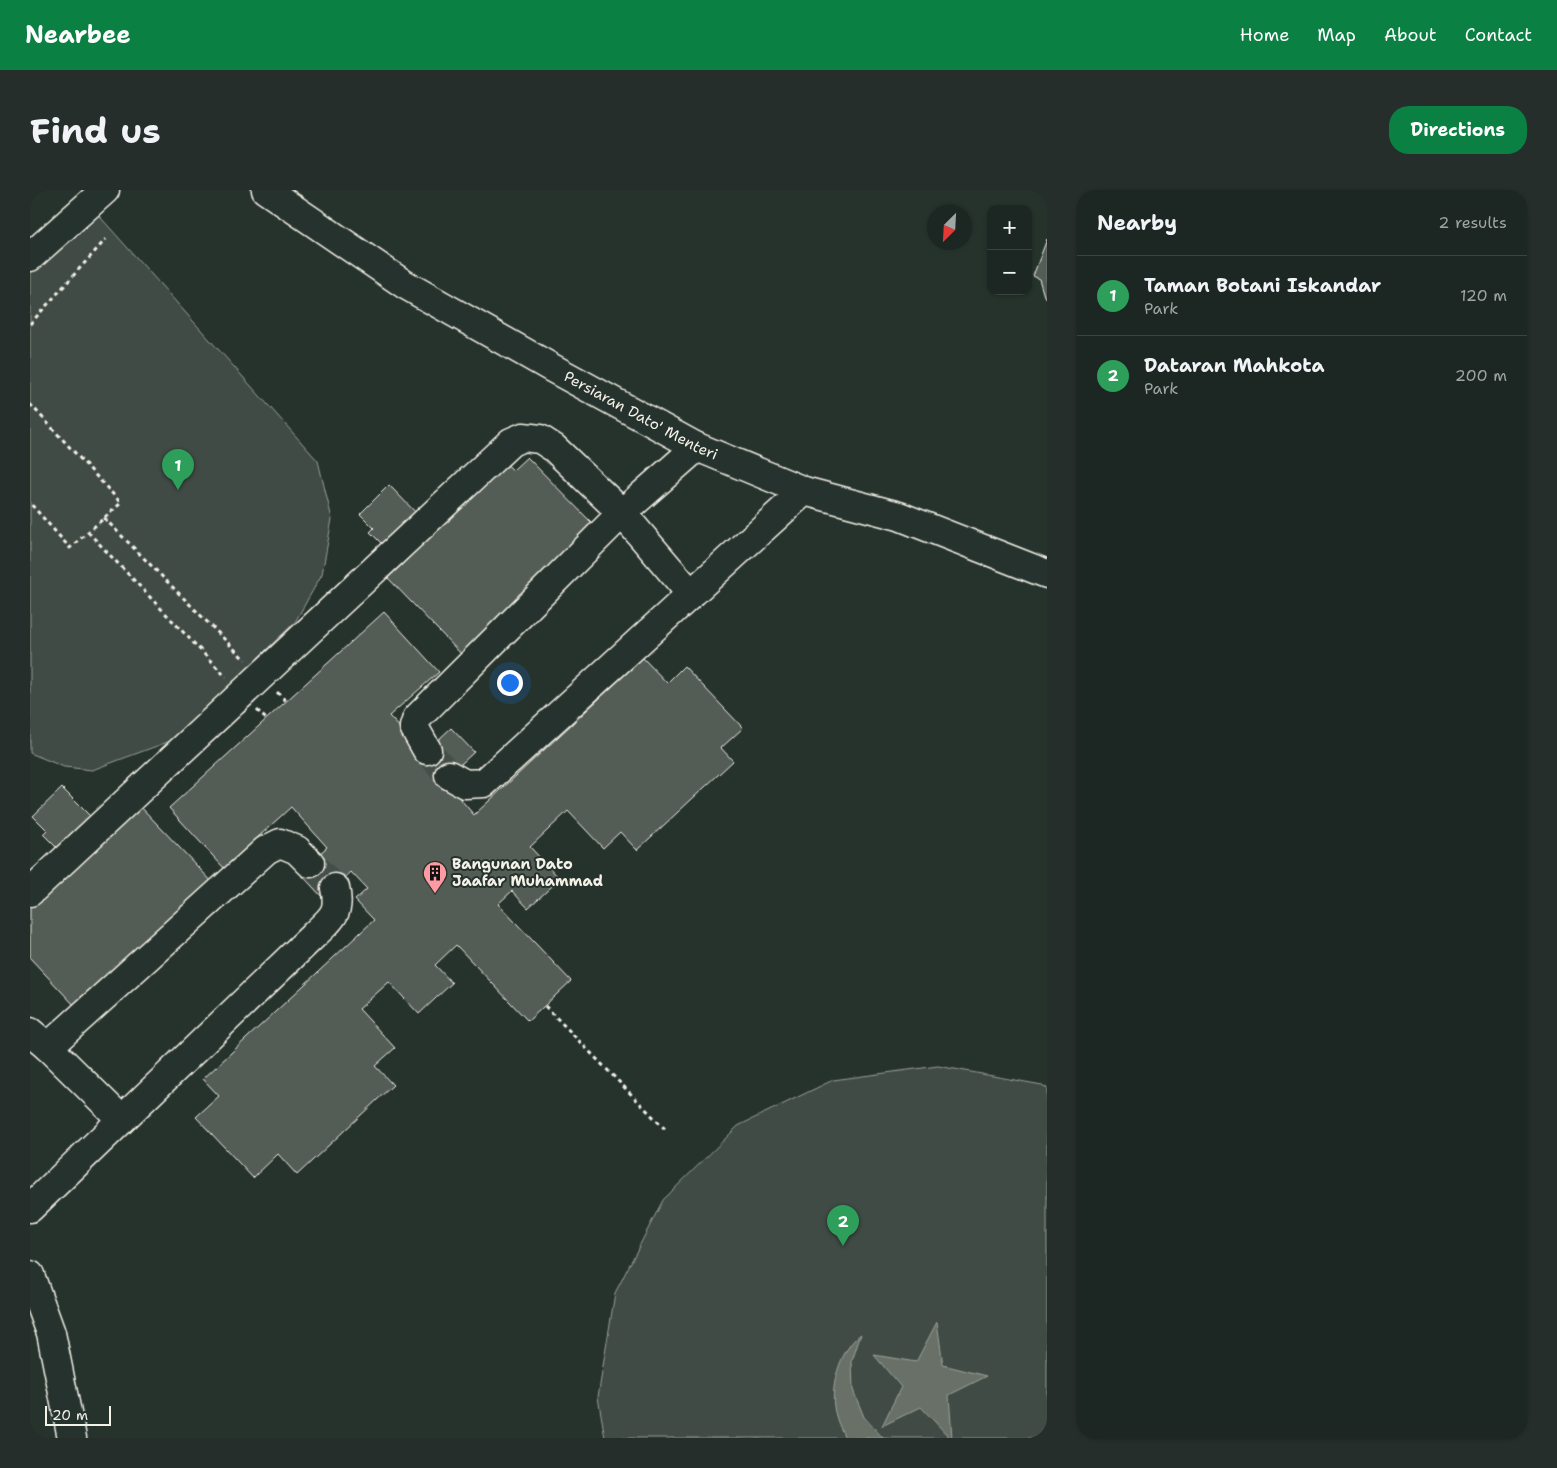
<!DOCTYPE html>
<html lang="en">
<head>
<meta charset="utf-8">
<style>
  body { margin:0; font-family:"Shantell Sans",sans-serif; background:#252e2a; color:#f1f3f6 }
  .controls { position:absolute; right:15px; top:15px; display:grid; overflow:hidden; border-radius:10px; box-shadow:0 1px 4px #0004 }
  .controls button { width:45px; height:45px; display:grid; place-items:center; padding:0; border:0; border-bottom:1px solid #3a4340; background:#1c2622; color:#f1f3f6; font:25px sans-serif }
  .compass { position:absolute; left:897px; top:15px; width:45px; height:45px; border-radius:50%; background:#1c2622; box-shadow:0 1px 4px #0004; rotate:204deg }
  .scale { position:absolute; left:15px; bottom:12px; width:66px; box-sizing:border-box; padding-left:5px; border:2px solid #f4f1e8; border-top:0; font-size:14px; line-height:18px; white-space:nowrap; color:#f4f1e8; -webkit-text-stroke:4px #26332d; paint-order:stroke }
  .you { position:absolute; left:479px; top:492px; width:18px; height:18px; margin:-12px; border:4px solid #fff; border-radius:50%; background:#1a73e8; box-shadow:0 0 0 8px #1a73e833 }
  .badge { display:grid; place-items:center; width:32px; height:32px; border-radius:50%; background:#0b8043; color:#fff; font-size:16px; font-weight:700 }
  .pin { position:absolute; translate:-50% -41px; filter:drop-shadow(0 1px 2px #0008) }
  .pin::after { content:''; position:absolute; top:26px; width:18px; height:15px; background:inherit; clip-path:polygon(0 0,100% 0,50% 100%) }
  .list { margin:0; padding:0; list-style:none }
  h2 { display:flex; justify-content:space-between; align-items:center; height:65px; margin:0; padding:0 20px; font-size:21px }
  h2 small { font-size:16px; font-weight:400; color:#a0a5a5 }
  .list li { display:grid; grid-template-columns:32px 1fr auto; gap:15px; align-items:center; box-sizing:border-box; height:80px; padding:0 20px; border-top:1px solid #3a4340 }
  .list b { display:block; font-size:19px; white-space:nowrap }
  .list p { margin:0; font-size:16px; white-space:nowrap; color:#a0a5a5 }
  .list em { font-size:16px; font-style:normal; color:#a0a5a5 }
  .map { position:relative; flex:none; width:1017px; height:1248px; overflow:hidden; border-radius:20px }
  header { display:flex; align-items:center; gap:30px; box-sizing:border-box; height:70px; padding:0 25px; background:#0b8043; color:#fff }
  header strong { font-size:24px }
  nav { display:flex; gap:28px; margin-inline-start:auto; font-size:18px }
  .intro { display:flex; align-items:center; justify-content:space-between; box-sizing:border-box; height:120px; padding:0 30px }
  h1 { margin:0; font-size:35px }
  .button { padding:12px 22px; border-radius:20px; background:#0b8043; color:#fff; font-size:18px; font-weight:700 }
  main { display:flex; gap:30px; padding:0 30px }
  aside { flex:1; background:#1c2622; border-radius:20px; box-shadow:0 1px 4px #0004 }
  .map>svg:first-child { display:block }
  .green { fill:#414b45; stroke:#9a9e96 }
  .water { fill:#676f68; stroke:#9fa39b }
  .building { fill:#525c55; stroke:#f4f1e8 }
  .lines { fill:none; stroke-linecap:round; stroke-linejoin:round }
  .minor-tunnel { stroke:#455049; stroke-width:28; stroke-dasharray:28 14; stroke-linecap:butt }
  .minor-casing { stroke:#f4f1e8; stroke-width:31 }
  .path { stroke:#f4f1e8; stroke-width:3; stroke-dasharray:4 4; stroke-linecap:butt }
  .minor { stroke:#26332d; stroke-width:28 }
  .labels { text-anchor:middle; stroke-width:4; stroke-linejoin:round; paint-order:stroke }
  .street-label { font-size:15px; fill:#f4f1e8; stroke:#26332d }
  .poi-label { font-size:15px; font-weight:bold; fill:#f4f1e8; stroke:#26332d; text-anchor:start }
</style>
</head>
<body>
<header>
<strong>Nearbee</strong>
<nav><a>Home</a><a>Map</a><a>About</a><a>Contact</a></nav>
</header>
<div class="intro"><h1>Find us</h1><a class="button">Directions</a></div>
<main>
<div class="map">
<svg width="1017" height="1248" viewBox="0 0 1017 1248">
  <rect width="100%" height="100%" fill="#26332d"/>
  <filter id="ink" filterUnits="userSpaceOnUse"><feTurbulence type="fractalNoise" baseFrequency=".02" numOctaves="2"/><feDisplacementMap in="SourceGraphic" scale="10" xChannelSelector="R" yChannelSelector="G"/><feConvolveMatrix kernelMatrix="1 2 1 2 8 2 1 2 1" color-interpolation-filters="sRGB"/></filter>
  <g filter="url(#ink)">
    <path class="green" d="M63 19 288 271 302 329 292 384 265 432 143 550 62 580 34 577 0 563V77Z
      M908 876 1012 895 1017 898V1248H575L568 1207 585 1103 633 1010 708 936 803 890Z"/>
    <path class="water" d="M907 1132 913 1175 957 1186 919 1205 922 1248H920L891 1217 852 1236 871 1197 844 1165 886 1172Z
      M831 1144 822 1171 823 1200 834 1227 853 1248H815C812 1241 808 1234 806 1226 798 1201 809 1160 831 1144Z"/>
    <path class="building" d="M1017 49V108L1014 106 1009 89 1003 86Z
      M497 267 562 333 544 350 551 357 435 468 358 388 476 274 483 280Z
      M359 295 393 330 360 362 340 342 344 338 330 324Z
      M354 422 409 482 359 526 394 563 421 538 444 562 419 585 432 611 444 625 613 468 637 493 654 476 713 538 691 558 703 571 607 660 590 642 573 658 538 621 500 657 530 689 498 718 482 701 468 714 541 791 498 831 426 755 405 775 422 793 389 824 359 792 329 819 365 858 345 876 363 895 267 985 248 964 223 988 166 927 189 906 173 889 344 730 325 710 337 699 321 682 293 708 269 682 297 657 261 617 194 678 139 618Z
      M32 598 66 632 33 664 13 644 17 640 3 626Z
      M109 615 186 696 45 816 0 768V718Z"/>
    <g class="lines">
      <path class="minor-tunnel" d="M397 560 419 585
        M280 673 305 698"/>
      <g class="minor-casing">
        <g id="minor">
          <path id="s1" d="M236 0 374 94 522 178 667 257 774 301 869 326 1017 384"/>
          <path d="M0 67 75 0"/>
          <path d="M397 560 384 537 387 528 592 323 667 257"/>
          <path d="M419 585 435 594 454 593 774 301"/>
          <path d="M0 702 481 252 493 247 510 249 524 258 592 323 661 404"/>
          <path d="M0 842 18 857 91 929"/>
          <path d="M18 857 236 660 250 653 267 660 280 673"/>
          <path d="M0 1018 284 745C301 728 311 724 305 698"/>
          <path d="M0 1085 21 1143 42 1248"/>
        </g>
      </g>
      <path class="path" d="M0 134 76 49
        M0 214 91 313 40 358 0 313
        M74 328 215 470
        M58 342 196 487
        M247 502 256 511
        M227 520 236 529
        M515 816 637 941"/>
      <use href="#minor" class="minor"/>
    </g>
  </g>
  <defs>
    <g id="building-pin" transform="scale(1.25)"><path d="M0 17L-7.5 6A9.5 9.5 0 1 1 7.5 6Z" fill="#ff9aa2" stroke="#26332d"/><path d="M-4-6H4V6H1V3H-1V6H-4ZM-2.5-4.3h1.7v1.8h-1.7ZM.8-4.3h1.7v1.8H.8ZM-2.5-1h1.7V.8h-1.7ZM.8-1h1.7V.8H.8Z" fill="#111"/></g>
  </defs>
  <g fill-rule="evenodd">
    <use href="#building-pin" x="405" y="683"/>
  </g>
  <g class="labels">
    <g class="street-label">
      <text dy="5" stroke="none"><textPath href="#s1" startOffset="438">Persiaran Dato' Menteri</textPath></text>
    </g>
    <g class="poi-label">
      <text x="422" y="679">Bangunan Dato<tspan x="422" dy="17">Jaafar Muhammad</tspan></text>
    </g>
  </g>
</svg>
<div class="controls">
<button>+</button>
<button>−</button>
</div>
<svg class="compass" viewBox="-18 -18 36 36"><path d="M0-13l5 13h-10z" fill="#e53935"/><path d="M0 13l5-13h-10z" fill="#a0a5a5"/></svg>
<div class="scale">20 m</div>
<div class="you"></div>
<div class="pin badge" style="left:148px;top:300px;background:#2e9e5b">1</div>
<div class="pin badge" style="left:813px;top:1056px;background:#2e9e5b">2</div>
</div>
<aside>
<h2>Nearby<small>2 results</small></h2>
<ul class="list">
<li><span class="badge" style="background:#2e9e5b">1</span><div><b>Taman Botani Iskandar</b><p>Park</p></div><em>120 m</em></li>
<li><span class="badge" style="background:#2e9e5b">2</span><div><b>Dataran Mahkota</b><p>Park</p></div><em>200 m</em></li>
</ul>
</aside>
</main>
</body>
</html>
